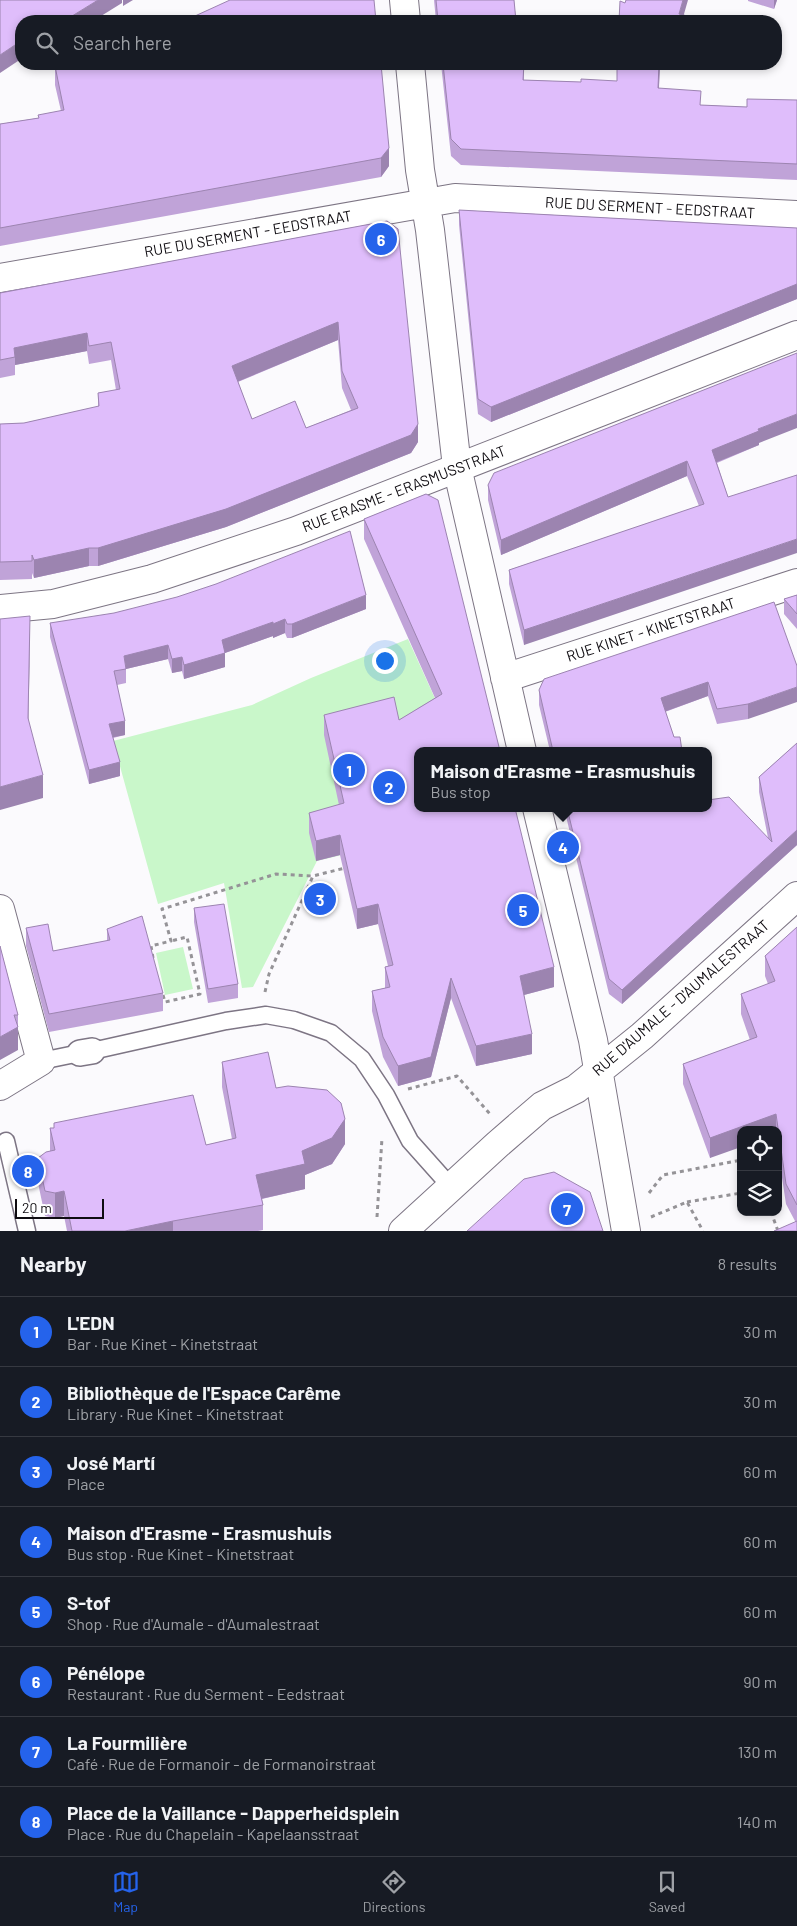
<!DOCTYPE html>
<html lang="en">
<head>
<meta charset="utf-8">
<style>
  body { margin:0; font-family:Barlow,sans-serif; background:#20242c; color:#f1f3f6 }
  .controls { position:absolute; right:15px; bottom:15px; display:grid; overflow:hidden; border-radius:10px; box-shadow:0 2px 8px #0003 }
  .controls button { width:45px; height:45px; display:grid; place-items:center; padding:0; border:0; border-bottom:1px solid #363941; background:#171b24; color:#f1f3f6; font:25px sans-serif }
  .scale { position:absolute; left:15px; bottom:12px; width:89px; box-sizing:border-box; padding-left:5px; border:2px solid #0f0c11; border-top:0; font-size:14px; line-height:18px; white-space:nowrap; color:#0f0c11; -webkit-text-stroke:4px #fff; paint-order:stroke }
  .you { position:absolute; left:384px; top:660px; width:18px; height:18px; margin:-12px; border:4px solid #fff; border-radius:50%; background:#1a73e8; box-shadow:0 0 0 8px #1a73e833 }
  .badge { display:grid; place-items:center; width:32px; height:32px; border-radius:50%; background:#2563eb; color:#fff; font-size:16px; font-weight:700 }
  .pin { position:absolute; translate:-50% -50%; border:2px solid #fff; box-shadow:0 1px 5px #0006 }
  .popup { position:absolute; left:414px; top:747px; width:298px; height:65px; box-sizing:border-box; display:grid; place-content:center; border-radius:10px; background:#171b24; filter:drop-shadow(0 1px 4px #0005); font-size:16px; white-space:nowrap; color:#9ea1a6 }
  .popup b { font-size:19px; color:#f1f3f6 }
  .popup::after { content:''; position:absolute; left:50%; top:100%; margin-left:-10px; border:10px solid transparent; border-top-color:#171b24 }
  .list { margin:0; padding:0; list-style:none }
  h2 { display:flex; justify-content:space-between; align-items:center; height:65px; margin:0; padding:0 20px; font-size:21px }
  h2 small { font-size:16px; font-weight:400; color:#9ea1a6 }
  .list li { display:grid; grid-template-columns:32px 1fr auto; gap:15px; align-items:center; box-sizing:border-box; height:70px; padding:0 20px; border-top:1px solid #363941 }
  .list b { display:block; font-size:19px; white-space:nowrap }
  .list p { margin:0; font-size:16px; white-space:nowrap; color:#9ea1a6 }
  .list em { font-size:16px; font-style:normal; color:#9ea1a6 }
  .icon { flex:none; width:28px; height:28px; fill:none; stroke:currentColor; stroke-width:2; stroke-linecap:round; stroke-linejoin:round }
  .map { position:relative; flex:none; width:797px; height:1231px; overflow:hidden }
  .search { position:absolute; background:#171b24; box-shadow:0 2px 8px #0003; left:15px; right:15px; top:15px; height:55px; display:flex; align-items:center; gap:12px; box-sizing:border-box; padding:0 18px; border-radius:20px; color:#9ea1a6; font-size:19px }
  .sheet { height:625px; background:#171b24 }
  nav { display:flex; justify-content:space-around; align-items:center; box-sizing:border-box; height:70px; border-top:1px solid #363941; background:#171b24; font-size:14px; color:#9ea1a6 }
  nav a { display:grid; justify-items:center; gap:2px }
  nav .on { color:#2563eb }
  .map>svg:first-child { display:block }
  .green { fill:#c9f7ca }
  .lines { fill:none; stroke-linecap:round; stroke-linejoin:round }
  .service-casing { stroke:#7d7584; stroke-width:19 }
  .pedestrian-casing { stroke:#7d7584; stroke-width:28 }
  .minor-casing { stroke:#7d7584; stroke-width:30 }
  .tertiary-casing { stroke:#7d7584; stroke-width:30 }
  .path { stroke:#959397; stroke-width:3; stroke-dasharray:4 4; stroke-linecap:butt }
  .service { stroke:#fff; stroke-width:16 }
  .pedestrian { stroke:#fff; stroke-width:25 }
  .minor { stroke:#fff; stroke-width:28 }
  .tertiary { stroke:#fff; stroke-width:28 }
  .wall { fill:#c0a3d8; fill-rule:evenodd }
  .shaded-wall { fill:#9c84b0 }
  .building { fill:#dfbdfb; stroke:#9c84b0; fill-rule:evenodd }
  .labels { text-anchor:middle; stroke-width:4; stroke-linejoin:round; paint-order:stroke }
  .street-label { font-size:15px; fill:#0f0c11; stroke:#fff }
</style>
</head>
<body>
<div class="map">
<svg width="797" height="1231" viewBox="0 0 797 1231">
  <rect width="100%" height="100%" fill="#fbfafd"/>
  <path class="green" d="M408 639 442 714 418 751V808L342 855 317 861 253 987 242 988 224 883 158 904 113 741 252 705 311 678Z
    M183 947 193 989 165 995 156 953Z"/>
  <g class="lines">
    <g class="service-casing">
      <path id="service" d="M92 1051 226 1021 266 1015 294 1020 331 1033 362 1059 386 1095 410 1141 451 1187
        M41 1061 80 1053
        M6 1141 27 1231"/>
    </g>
    <g class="pedestrian-casing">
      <path id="pedestrian" d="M80 1053 92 1051"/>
    </g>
    <g class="minor-casing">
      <path id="minor" d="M404 0 406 21
        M410 64 420 170 430 230 457 467 522 751
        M0 278 455 198 797 215
        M505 678 797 583
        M537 808 593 1040 626 1231
        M0 909 41 1061 0 1086
        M403 1231 498 1144 542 1106 576 1089 642 1036 797 896"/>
    </g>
    <g class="tertiary-casing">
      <path id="tertiary" d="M0 609 53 604 152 579 296 531 797 335"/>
    </g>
    <path class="path" d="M153 958 151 946 171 941 162 909 276 874 313 876
      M265 992 269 974 313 876 345 868
      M163 995 165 1002 200 994 187 937 171 941
      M408 1089 457 1076 490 1114
      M649 1193 663 1175 741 1160
      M687 1202 741 1193
      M771 1212 778 1231
      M377 1217 382 1138
      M651 1217 687 1202 703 1231"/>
    <use href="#service" class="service"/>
    <use href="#pedestrian" class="pedestrian"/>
    <use href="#minor" class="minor"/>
    <use href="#tertiary" class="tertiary"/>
  </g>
  <path class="wall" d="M434 0H514L516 21H436Z
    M748 0H777L774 9 748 1Z
    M381 64 389 166 381 177 0 246V124L38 118 61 111 55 85V66Z
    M441 64H524V80L581 82 617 81 660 64 659 88 701 105 747 107 797 100V180L461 165 451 156Z
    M459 210 797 228V299L491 422 478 414 459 225Z
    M387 221 418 442 411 453 226 527 98 566H89L34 578 32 573V579L0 580V424L24 423 98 407V393L116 390 111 360 89 364 87 351 15 365V375L0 378V293ZM338 340 342 388 351 410 306 428 252 419 238 382Z
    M759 443V445L717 463 728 497 524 645 509 584V570L699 506 687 476 501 555 488 500V485Z
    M426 494 554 987 524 995 532 1054 476 1066 451 998 431 1077 398 1086 383 1057 372 1011V991L385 988V967L388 966 378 924 357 929 340 855 316 861 309 833V813L339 805 324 735V715L399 720 435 698 364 539V519Z
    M797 595V629L784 614V599Z
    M774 602 748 719 717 724 708 696 665 712 674 737 682 751H550L539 705V690Z
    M366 609 292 638H287L285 633 273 638V636L225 653V667L184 679 182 671 172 673 168 659 126 669V683L117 685 125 735 113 738 120 776 89 784 50 637V623Z
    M797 743V845L622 1004 609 994 564 808H708L768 838 759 792V777Z
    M194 908 238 984V998L208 1003 194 922Z
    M797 927V1231L795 1221 786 1204 778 1151V1130H741L710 1158 683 1084V1064L750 1040 741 1014V994L768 984 765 976V956Z
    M26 928 53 951 107 941V929L163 993V1011L49 1032 26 946Z
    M0 946 18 1015V1050Z
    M222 1062 276 1088 345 1144 332 1164 305 1175V1189L262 1199 263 1205V1230L258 1231H67L64 1216 55 1218 45 1216 38 1183V1158L50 1151V1128H54V1123L206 1145 232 1139 222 1087Z"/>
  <path class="shaded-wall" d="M98 0H122V3L93 21H64Z
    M123 0H133L123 6Z
    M683 0H688L682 21 679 14Z
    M774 0H777L774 9Z
    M21 41V59L0 73V55Z
    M659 64H660L658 105V88Z
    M389 148V166L381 177V158Z
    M797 284V299L491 422V407Z
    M338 322V340L232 384V366Z
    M87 333V351L15 365V357L14 348Z
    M797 414V428L759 443V445L712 464V450L758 429Z
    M418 424V442L411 453 226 527 98 566V548Z
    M687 461V476L501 555V540Z
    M797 539V553L524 645V630Z
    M89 548V566L34 578V560Z
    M366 595V609L292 638V624Z
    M30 616V639L28 741V718Z
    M285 619V633L273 638V624Z
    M273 622V636L222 654V640Z
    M168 645V659L126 669 124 656Z
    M225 653V667L184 679V665Z
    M182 657V671L172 673V659Z
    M708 682V696L661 713V698Z
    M797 687V702L748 719V704Z
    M125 721V735L109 738V724Z
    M120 762V776L89 784V770Z
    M43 775V798L0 810V787Z
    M797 830V845L622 1004V990Z
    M340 835V855L316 861V841Z
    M378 904V924L357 929V909Z
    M554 967V987L520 996V976Z
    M451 978V998L431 1077 398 1086V1066Z
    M18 1027V1050L0 1060V1037Z
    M532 1034V1054L476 1066V1046Z
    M776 1114V1130H741V1147L710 1158V1138Z
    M345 1119V1144L332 1164 305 1175V1189L256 1200V1175L302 1151Z
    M64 1191V1216L55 1218V1193Z
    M173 1221V1231H125Z"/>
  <path class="building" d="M0 0H98L64 21H21V41L0 55Z
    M230 0H374L376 21H184Z
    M436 0H514L516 21H438Z
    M626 0H683L679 14 709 21H619L620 1 625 3Z
    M62 64H381L389 148 381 158 0 228V124L39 118 38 115 64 110 55 66Z
    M443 64H524L523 80 581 82V79L617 81V64H659L658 88 701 91 700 105 747 107V99L797 100V164L461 149 451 139Z
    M459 210 797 228V284L491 407 478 399Z
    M387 221 398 229 418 424 411 435 226 509 98 548H89L34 560 32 555V561L0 562V424L24 423 99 406 98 393 120 389 111 342 89 346 87 333 14 348 15 357 0 360V293ZM338 322 342 371 358 408 306 428 295 401 252 419 232 366Z
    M797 353V414L758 429 759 431 712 450 728 497 797 475V539L524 630 509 570 704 504 687 461 501 540 488 485 494 473Z
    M426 494 438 500 500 751H418V808H515L554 967 520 976 532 1034 476 1046 451 978 431 1057 398 1066 383 1037 372 991 390 987 385 967 393 965 378 904 357 909 340 835 316 841 309 813 344 803 324 715 394 697 399 720 442 694 364 519Z
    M350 531 366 595 292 624H287L285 619 273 624V622L222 640 225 653 184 665 182 657 172 659 168 645 124 656 126 669 114 671 125 721 109 724 120 762 89 770 50 623 114 613 177 597 216 584Z
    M797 595V614L784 599Z
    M774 602 797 666V687L748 704 717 709 708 682 661 698 674 737H680L682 751H553L539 690 544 679Z
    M30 616 28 718 43 775 0 787V619Z
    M797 743V830L622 990 609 979 567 808H708V800L729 797 772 842 759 777Z
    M224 904 238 984 208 989 194 908Z
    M142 916 163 993 49 1014 26 928 48 924 53 951 110 940 107 929Z
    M797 927V1205L786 1184 776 1114 710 1138 683 1064 757 1037 741 994 775 981 765 956Z
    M0 946 18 1015H14L18 1027 0 1037Z
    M268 1052 276 1088 288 1086 327 1090 341 1103 345 1119 332 1138 302 1151 305 1164 256 1175 263 1205 173 1221 125 1231H72L64 1191 55 1193 45 1191 38 1158 46 1152 55 1150 50 1128H54V1123L193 1095 206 1145 236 1138 222 1062Z
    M554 1172 590 1192 603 1231H467L524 1179Z
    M797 1221V1231H774Z"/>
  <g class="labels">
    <g class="street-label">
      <text transform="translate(650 208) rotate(3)" y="5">RUE DU SERMENT - EEDSTRAAT</text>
      <text transform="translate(248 234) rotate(-10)" y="5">RUE DU SERMENT - EEDSTRAAT</text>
      <text transform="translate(404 489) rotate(-21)" y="5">RUE ERASME - ERASMUSSTRAAT</text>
      <text transform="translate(651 630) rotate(-18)" y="5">RUE KINET - KINETSTRAAT</text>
      <text transform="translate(681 998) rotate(-41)" y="5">RUE D'AUMALE - D'AUMALESTRAAT</text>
    </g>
  </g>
</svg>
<div class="controls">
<button><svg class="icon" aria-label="locate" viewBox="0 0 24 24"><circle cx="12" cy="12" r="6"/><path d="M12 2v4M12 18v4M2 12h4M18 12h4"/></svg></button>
<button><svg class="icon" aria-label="layers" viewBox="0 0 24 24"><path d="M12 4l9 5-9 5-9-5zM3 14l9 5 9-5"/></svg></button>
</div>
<div class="scale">20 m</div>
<div class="you"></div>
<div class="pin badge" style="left:349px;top:770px">1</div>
<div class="pin badge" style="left:389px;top:787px">2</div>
<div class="pin badge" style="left:320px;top:899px">3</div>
<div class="pin badge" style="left:563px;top:847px">4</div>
<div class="popup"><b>Maison d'Erasme - Erasmushuis</b>Bus stop</div>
<div class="pin badge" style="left:523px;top:910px">5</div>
<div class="pin badge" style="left:381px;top:239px">6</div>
<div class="pin badge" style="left:567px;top:1209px">7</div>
<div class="pin badge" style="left:28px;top:1171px">8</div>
<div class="search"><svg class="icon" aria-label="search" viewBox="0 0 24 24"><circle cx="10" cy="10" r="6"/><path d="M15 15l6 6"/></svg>Search here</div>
</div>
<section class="sheet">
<h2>Nearby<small>8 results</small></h2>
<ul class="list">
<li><span class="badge">1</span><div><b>L'EDN</b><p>Bar · Rue Kinet - Kinetstraat</p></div><em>30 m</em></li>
<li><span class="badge">2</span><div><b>Bibliothèque de l'Espace Carême</b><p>Library · Rue Kinet - Kinetstraat</p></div><em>30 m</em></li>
<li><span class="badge">3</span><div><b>José Martí</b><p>Place</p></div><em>60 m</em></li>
<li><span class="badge">4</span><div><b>Maison d'Erasme - Erasmushuis</b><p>Bus stop · Rue Kinet - Kinetstraat</p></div><em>60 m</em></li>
<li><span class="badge">5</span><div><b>S-tof</b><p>Shop · Rue d'Aumale - d'Aumalestraat</p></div><em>60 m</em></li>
<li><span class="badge">6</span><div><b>Pénélope</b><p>Restaurant · Rue du Serment - Eedstraat</p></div><em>90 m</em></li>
<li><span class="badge">7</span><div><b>La Fourmilière</b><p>Café · Rue de Formanoir - de Formanoirstraat</p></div><em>130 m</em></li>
<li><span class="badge">8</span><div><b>Place de la Vaillance - Dapperheidsplein</b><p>Place · Rue du Chapelain - Kapelaansstraat</p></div><em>140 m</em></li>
</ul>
</section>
<nav>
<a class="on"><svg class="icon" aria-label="map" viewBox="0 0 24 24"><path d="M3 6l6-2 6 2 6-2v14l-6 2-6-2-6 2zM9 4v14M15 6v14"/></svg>Map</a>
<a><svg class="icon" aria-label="directions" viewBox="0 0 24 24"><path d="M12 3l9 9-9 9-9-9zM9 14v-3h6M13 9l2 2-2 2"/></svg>Directions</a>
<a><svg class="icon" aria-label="saved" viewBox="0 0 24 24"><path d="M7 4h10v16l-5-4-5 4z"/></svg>Saved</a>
</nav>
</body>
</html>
